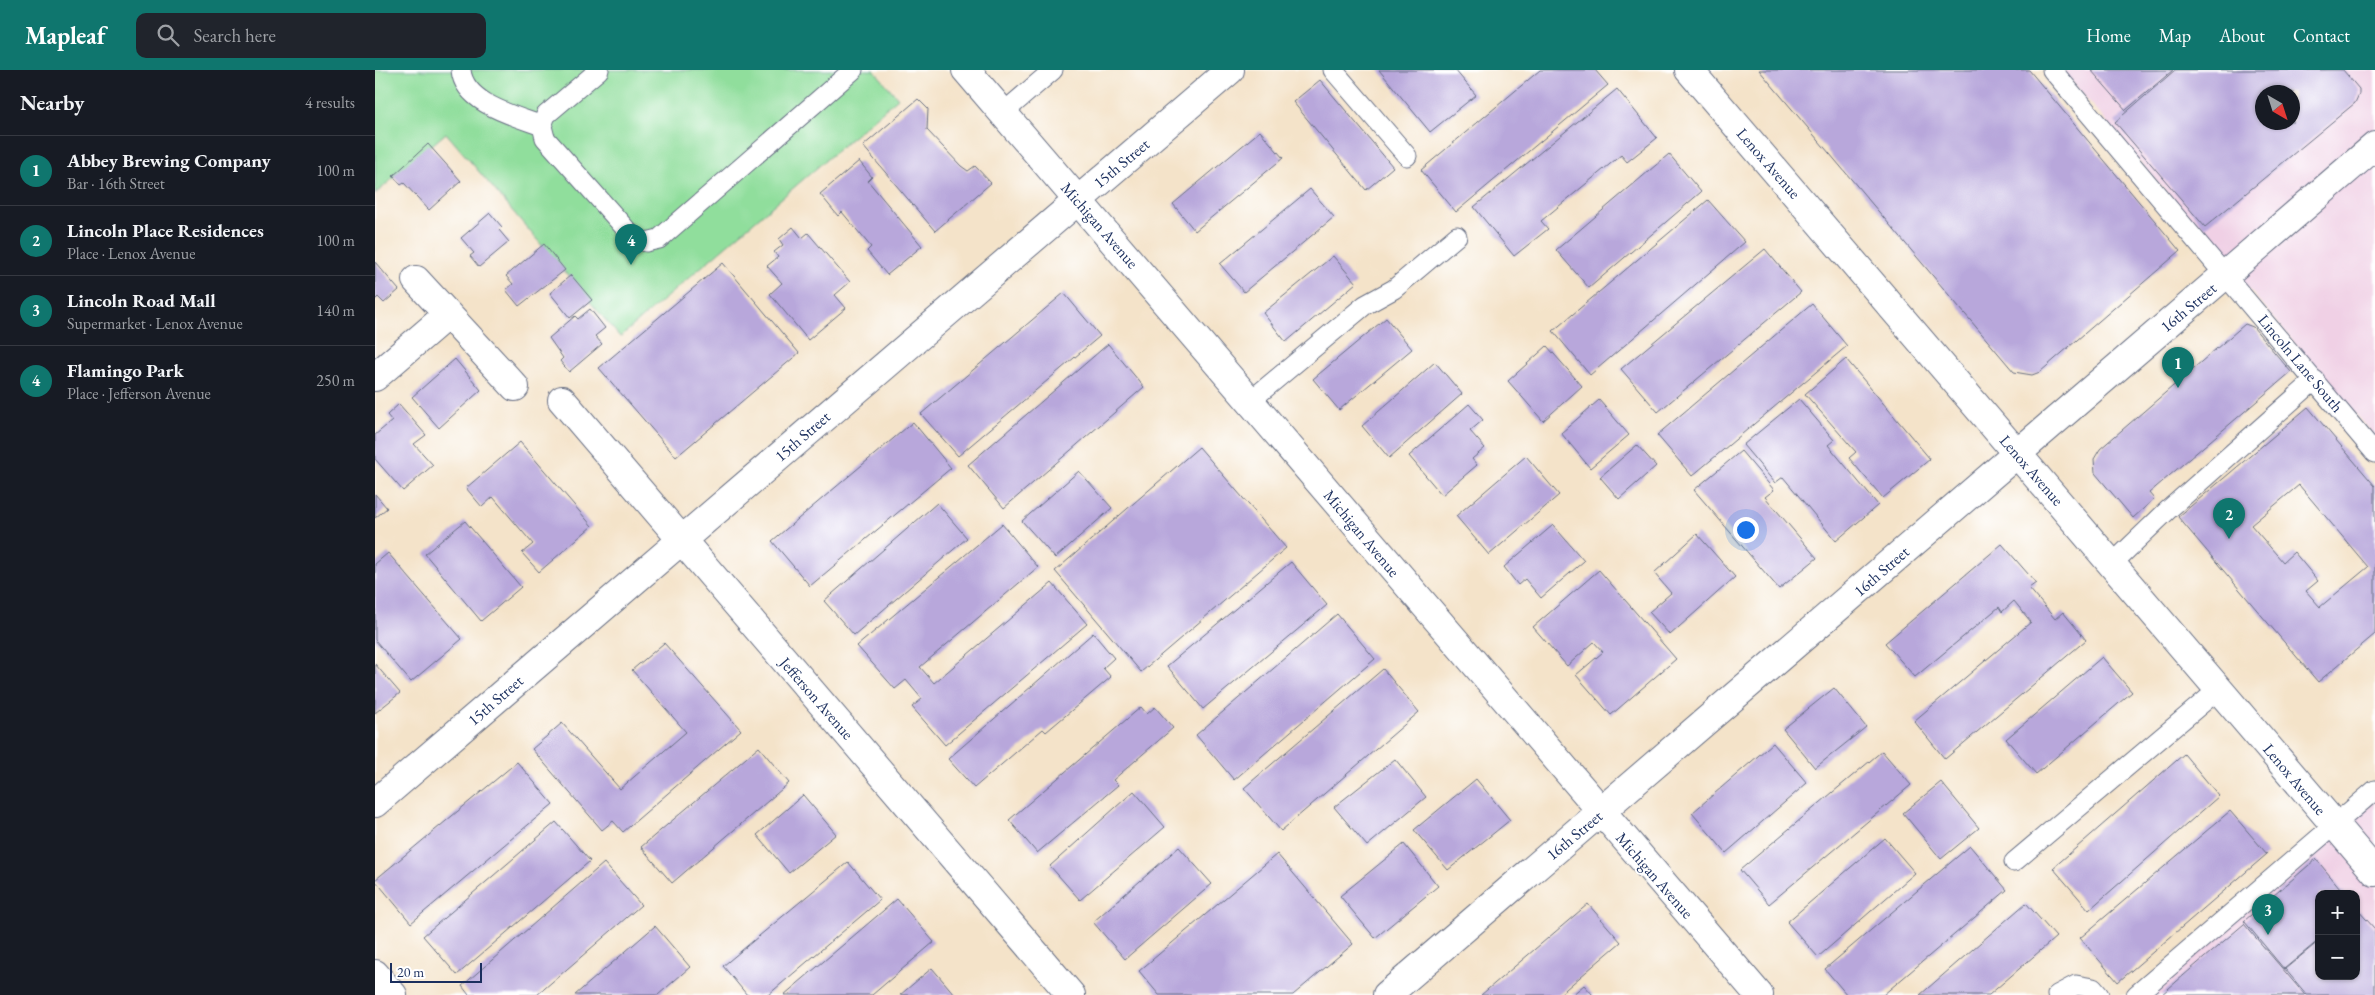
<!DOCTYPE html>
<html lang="en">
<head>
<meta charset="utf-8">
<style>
  body { margin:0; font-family:"EB Garamond",serif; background:#20242c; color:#f1f3f6 }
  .controls { position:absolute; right:15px; bottom:15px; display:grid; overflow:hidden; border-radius:10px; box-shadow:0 1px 4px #0004 }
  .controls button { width:45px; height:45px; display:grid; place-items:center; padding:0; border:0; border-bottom:1px solid #363941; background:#171b24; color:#f1f3f6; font:25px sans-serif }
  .compass { position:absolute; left:1880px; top:15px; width:45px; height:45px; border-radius:50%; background:#171b24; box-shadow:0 1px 4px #0004; rotate:141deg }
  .scale { position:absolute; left:15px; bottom:12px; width:92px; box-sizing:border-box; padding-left:5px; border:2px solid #1b2f5e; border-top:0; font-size:14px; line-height:18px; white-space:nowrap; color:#1b2f5e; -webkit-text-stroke:4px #fff; paint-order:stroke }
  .you { position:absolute; left:1370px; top:459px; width:18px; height:18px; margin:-12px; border:4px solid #fff; border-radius:50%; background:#1a73e8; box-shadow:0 0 0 8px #1a73e833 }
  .badge { display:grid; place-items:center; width:32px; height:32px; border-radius:50%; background:#0f766e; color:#fff; font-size:16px; font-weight:700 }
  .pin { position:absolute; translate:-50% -41px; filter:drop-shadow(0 1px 2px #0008) }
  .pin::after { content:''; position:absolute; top:26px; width:18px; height:15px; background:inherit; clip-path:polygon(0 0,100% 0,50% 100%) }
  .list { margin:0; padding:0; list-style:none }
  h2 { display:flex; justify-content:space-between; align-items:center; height:65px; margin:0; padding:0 20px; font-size:21px }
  h2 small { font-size:16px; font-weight:400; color:#9ea1a6 }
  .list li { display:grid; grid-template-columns:32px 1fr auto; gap:15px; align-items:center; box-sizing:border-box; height:70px; padding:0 20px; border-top:1px solid #363941 }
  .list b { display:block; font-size:19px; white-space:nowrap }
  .list p { margin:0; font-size:16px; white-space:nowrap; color:#9ea1a6 }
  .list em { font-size:16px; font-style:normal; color:#9ea1a6 }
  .icon { flex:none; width:28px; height:28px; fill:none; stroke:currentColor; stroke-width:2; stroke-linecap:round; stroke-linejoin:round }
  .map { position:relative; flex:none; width:2000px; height:925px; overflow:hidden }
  header { display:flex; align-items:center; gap:30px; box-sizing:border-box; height:70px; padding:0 25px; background:#0f766e; color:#fff }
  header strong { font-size:24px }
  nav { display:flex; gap:28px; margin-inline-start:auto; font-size:18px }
  .search { width:350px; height:45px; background:#20242c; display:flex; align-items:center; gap:12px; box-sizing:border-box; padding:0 18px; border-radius:10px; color:#9ea1a6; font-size:19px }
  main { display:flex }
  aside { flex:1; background:#171b24 }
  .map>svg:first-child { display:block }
  .built { fill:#f0d0e5; fill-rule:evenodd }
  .green { fill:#90de9c; stroke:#56867d }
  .building { fill:#b8a7db; fill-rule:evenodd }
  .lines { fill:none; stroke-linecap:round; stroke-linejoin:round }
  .lane-casing { stroke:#676e83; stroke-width:21 }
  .street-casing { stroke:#676e83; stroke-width:30 }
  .lane { stroke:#fff; stroke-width:19 }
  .street { stroke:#fff; stroke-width:28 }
  .labels { text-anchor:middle; stroke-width:4; stroke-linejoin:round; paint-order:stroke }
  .street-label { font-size:16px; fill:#1b2f5e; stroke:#fff }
</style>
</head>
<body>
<header>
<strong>Mapleaf</strong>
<div class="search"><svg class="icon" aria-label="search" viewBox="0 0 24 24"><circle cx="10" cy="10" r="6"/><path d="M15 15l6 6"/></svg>Search here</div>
<nav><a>Home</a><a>Map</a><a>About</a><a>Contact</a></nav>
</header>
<main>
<aside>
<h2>Nearby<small>4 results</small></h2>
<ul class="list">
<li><span class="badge">1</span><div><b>Abbey Brewing Company</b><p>Bar · 16th Street</p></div><em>100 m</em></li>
<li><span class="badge">2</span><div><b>Lincoln Place Residences</b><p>Place · Lenox Avenue</p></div><em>100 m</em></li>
<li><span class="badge">3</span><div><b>Lincoln Road Mall</b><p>Supermarket · Lenox Avenue</p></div><em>140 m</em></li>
<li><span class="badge">4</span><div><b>Flamingo Park</b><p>Place · Jefferson Avenue</p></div><em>250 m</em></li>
</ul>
</aside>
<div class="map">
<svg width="2000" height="925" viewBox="0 0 2000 925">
  <rect width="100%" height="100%" fill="#fff"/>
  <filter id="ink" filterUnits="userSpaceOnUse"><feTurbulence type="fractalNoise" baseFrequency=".02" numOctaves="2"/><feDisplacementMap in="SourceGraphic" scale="10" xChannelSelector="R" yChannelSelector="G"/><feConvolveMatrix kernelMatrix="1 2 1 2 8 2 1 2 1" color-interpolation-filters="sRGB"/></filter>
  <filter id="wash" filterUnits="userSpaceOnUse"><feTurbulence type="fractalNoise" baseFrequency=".0096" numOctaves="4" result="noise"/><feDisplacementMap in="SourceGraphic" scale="20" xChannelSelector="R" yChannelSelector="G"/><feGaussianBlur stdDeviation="1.12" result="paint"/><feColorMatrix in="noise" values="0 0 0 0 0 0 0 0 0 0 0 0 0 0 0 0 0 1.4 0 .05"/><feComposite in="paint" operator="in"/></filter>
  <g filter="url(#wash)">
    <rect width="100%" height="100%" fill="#f4e3c9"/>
    <path class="built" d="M1687 0H2000V366L1954 313ZM1888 22H1918V52H1888Z
      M2000 731V925H1772ZM1944 824H1981V906H1944Z"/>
    <path class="green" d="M0 0H499L523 28 245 267 71 63 0 124Z"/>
    <g id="blocks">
      <path class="building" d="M1004 0H1080L1101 25 1055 62Z
        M1165 0H1220L1233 15 1081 142 1046 100Z
        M1384 0H1654L1805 181 1665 302 1657 305 1639 302Z
        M1716 0H1798L1751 40Z
        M1800 0H1968L1984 19V24L1980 33 1830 157 1740 52ZM1888 22H1918V52H1888Z
        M945 10 1018 97 991 120 918 32Z
        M1242 19 1282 68 1252 92 1246 85 1166 151 1173 159 1139 186 1099 137Z
        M543 29 553 39 552 60 586 96 593 101 600 96 616 113 560 161 488 76Z
        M885 61 908 88 820 161 798 134Z
        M53 74 86 111 54 140 29 113 26 115 18 106Z
        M1294 84 1326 122 1214 218 1181 180Z
        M484 91 497 107 493 111 547 176 512 205 492 181 496 177 467 142 463 146 445 124Z
        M935 119 959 147 869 222 845 194Z
        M1333 130 1370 172 1215 305 1178 261Z
        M115 143 127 157 124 160 134 172 104 197 95 186 99 183 86 168Z
        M418 157 427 168 433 163 475 212 460 225 471 238 433 270 395 224 407 213 392 196 403 187 399 182 408 175 404 169Z
        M169 174 190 200 144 236 131 220 138 214 131 206Z
        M1390 179 1426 222 1283 342 1246 299Z
        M958 186 981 213 911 272 888 243Z
        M0 192 24 220 9 233 3 227 0 230Z
        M348 193 424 283 301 387 224 298Z
        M196 205 217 230 195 248 175 223Z
        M689 223 725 266 583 386 546 344Z
        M1437 234 1472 276 1317 406 1282 365Z
        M215 239 230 258 220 266 227 274 194 302 185 291 188 288 174 268 200 246 203 249Z
        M1011 248 1037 279 964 340 938 309Z
        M1870 254 1878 257 1916 302 1774 423 1779 429 1758 448 1720 403 1719 389 1725 379Z
        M733 274 769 317 629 438 593 395Z
        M1172 276 1207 316 1168 351 1133 311Z
        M80 289 106 320 64 358 37 327Z
        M1471 289 1555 389 1508 428 1474 388 1481 382 1430 324Z
        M1060 292 1087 324 1014 388 987 356Z
        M1424 329 1459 370 1453 375 1503 435 1461 471 1408 407 1400 413 1368 375Z
        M1224 330 1254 365 1215 398 1186 363Z
        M24 334 51 365 39 374 58 395 28 421 0 389V365L17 351 12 345Z
        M1094 334 1108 350 1095 361 1110 378 1097 389 1102 395 1067 425 1034 386Z
        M1933 337 2000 416V564L1943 612 1803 447ZM1924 415 1993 497 1945 537 1931 521 1943 511 1919 482 1908 492 1876 455Z
        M538 352 576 398 435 516 397 471Z
        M145 372 217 456 164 502 147 483 158 474 118 427 107 437 91 418Z
        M1262 375 1281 396 1244 429 1225 407Z
        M824 377 911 478 766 602 680 501Z
        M1366 381 1399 420 1390 427 1442 488 1404 519 1319 420Z
        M1151 386 1184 425 1114 485 1081 446Z
        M704 401 737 438 680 488 647 451Z
        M0 424 12 438 0 448Z
        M562 433 592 468 479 565 449 531Z
        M90 451 146 517 106 551 50 484Z
        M627 454 663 497 545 597 559 613 677 513 712 554 570 675 537 637 547 629 531 610 520 619 482 576Z
        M1178 455 1209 491 1166 528 1150 509 1143 515 1129 497Z
        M1322 464 1360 507 1295 565 1274 542 1296 523 1279 503Z
        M1627 474 1661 513 1654 518 1680 549 1688 542 1711 570 1570 689 1539 651 1656 552 1639 531 1627 542 1624 537 1540 607 1510 573Z
        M13 483 87 569 36 612 0 570V494Z
        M916 492 952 535 828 639 792 596Z
        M1224 500 1301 589 1236 645 1201 605 1228 582 1219 572 1192 596 1158 557Z
        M962 544 1000 589 859 710 821 665Z
        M718 563 739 588 728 598 736 607 671 662 668 659 599 718 573 689Z
        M289 573 366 660 248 762 238 751 227 760 157 679 187 653 245 719 311 662 257 600Z
        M1727 587 1757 622 1661 704 1631 669Z
        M0 594 25 623 0 643Z
        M1008 599 1044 642 906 761 869 718Z
        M1459 618 1491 657 1440 698 1408 659Z
        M766 637 772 644 780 637 798 658 738 710 743 715 662 783 634 750Z
        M1398 673 1432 713 1351 783 1317 743Z
        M384 677 414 713 297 813 266 777Z
        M1507 681 1536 715 1394 834 1365 800Z
        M1809 684 1844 726 1714 840 1678 798Z
        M1020 689 1051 727 992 776 959 737Z
        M142 692 178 734 36 853 0 810Z
        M1101 709 1135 750 1073 800 1039 760Z
        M1566 712 1604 758 1566 789 1528 743Z
        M759 721 790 757 705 830 675 796Z
        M428 725 461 764 414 803 382 765Z
        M1855 741 1892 784 1743 912 1705 868Z
        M181 752 215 791 82 905 48 866Z
        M1510 768 1540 803 1443 887 1412 852Z
        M1029 774 1063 816 1000 868 965 826Z
        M1595 776 1632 820 1508 925H1472L1450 899Z
        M804 777 837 814 750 889 718 852Z
        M902 784 978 874 918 925H784L764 901Z
        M1941 789 1970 824H1944V870L1909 899 1869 851Z
        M473 792 505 830 393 925H372L348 896Z
        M229 793 266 835 162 925H94L87 916Z
        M522 829 559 872 497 925H409Z
        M1651 833 1681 867 1614 925H1545Z
        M1213 834 1246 872 1184 925H1106Z
        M1982 839 2000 859V925H1932L1910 899 1944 871V906H1981Z
        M1869 854 1930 925H1786L1816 899Z
        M280 856 315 897 283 925H200Z
        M557 898 580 925H525Z
        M1209 915 1218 925H1197Z"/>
    </g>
  </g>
  <g filter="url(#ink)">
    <use href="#blocks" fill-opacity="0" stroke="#676e83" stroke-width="1"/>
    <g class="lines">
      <g class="lane-casing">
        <path id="lane" d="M86 0C89 34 141 46 167 56
          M224 0 171 45 167 56 170 68 258 167 271 172 284 169 478 0
          M958 0 1032 86
          M1677 0 2000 383
          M628 43 678 0
          M875 331 990 235 1019 219 1082 166
          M1737 494 1793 440 1940 310
          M1639 792 1844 619
          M1682 925 1701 915 1718 918 1724 925
          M1761 925 2000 720"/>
      </g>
      <g class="street-casing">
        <path id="street" d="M591 0 1384 925
          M1314 0 2000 802
          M41 210 140 317
          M0 307 72 245
          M187 330 696 925
          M0 733 855 0
          M0 904 18 925
          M1012 925 2000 76"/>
      </g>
      <use href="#lane" class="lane"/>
      <use href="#street" class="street"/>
    </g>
  </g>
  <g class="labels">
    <g class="street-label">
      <text transform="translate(746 93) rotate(-40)" y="6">15th Street</text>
      <text transform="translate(1394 93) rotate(49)" y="6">Lenox Avenue</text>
      <text transform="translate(725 155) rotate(49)" y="6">Michigan Avenue</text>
      <text transform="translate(1813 237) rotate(-40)" y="6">16th Street</text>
      <text transform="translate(1926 293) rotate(50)" y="6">Lincoln Lane South</text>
      <text transform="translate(427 366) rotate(-41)" y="6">15th Street</text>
      <text transform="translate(1657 400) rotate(49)" y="6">Lenox Avenue</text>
      <text transform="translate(987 463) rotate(50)" y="6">Michigan Avenue</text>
      <text transform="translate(1506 501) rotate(-41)" y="6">16th Street</text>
      <text transform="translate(442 628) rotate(49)" y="6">Jefferson Avenue</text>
      <text transform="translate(120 630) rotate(-41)" y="6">15th Street</text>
      <text transform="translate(1920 709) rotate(50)" y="6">Lenox Avenue</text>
      <text transform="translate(1199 765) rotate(-40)" y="6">16th Street</text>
      <text transform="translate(1280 805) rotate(49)" y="6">Michigan Avenue</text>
    </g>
  </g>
</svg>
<div class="controls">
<button>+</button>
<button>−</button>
</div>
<svg class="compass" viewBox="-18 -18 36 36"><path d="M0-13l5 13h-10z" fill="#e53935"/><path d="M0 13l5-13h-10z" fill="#9ea1a6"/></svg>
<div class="scale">20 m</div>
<div class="you"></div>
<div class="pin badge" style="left:1803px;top:318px">1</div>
<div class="pin badge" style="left:1854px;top:469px">2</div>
<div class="pin badge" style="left:1893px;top:865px">3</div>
<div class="pin badge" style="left:256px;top:195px">4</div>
</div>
</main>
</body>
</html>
